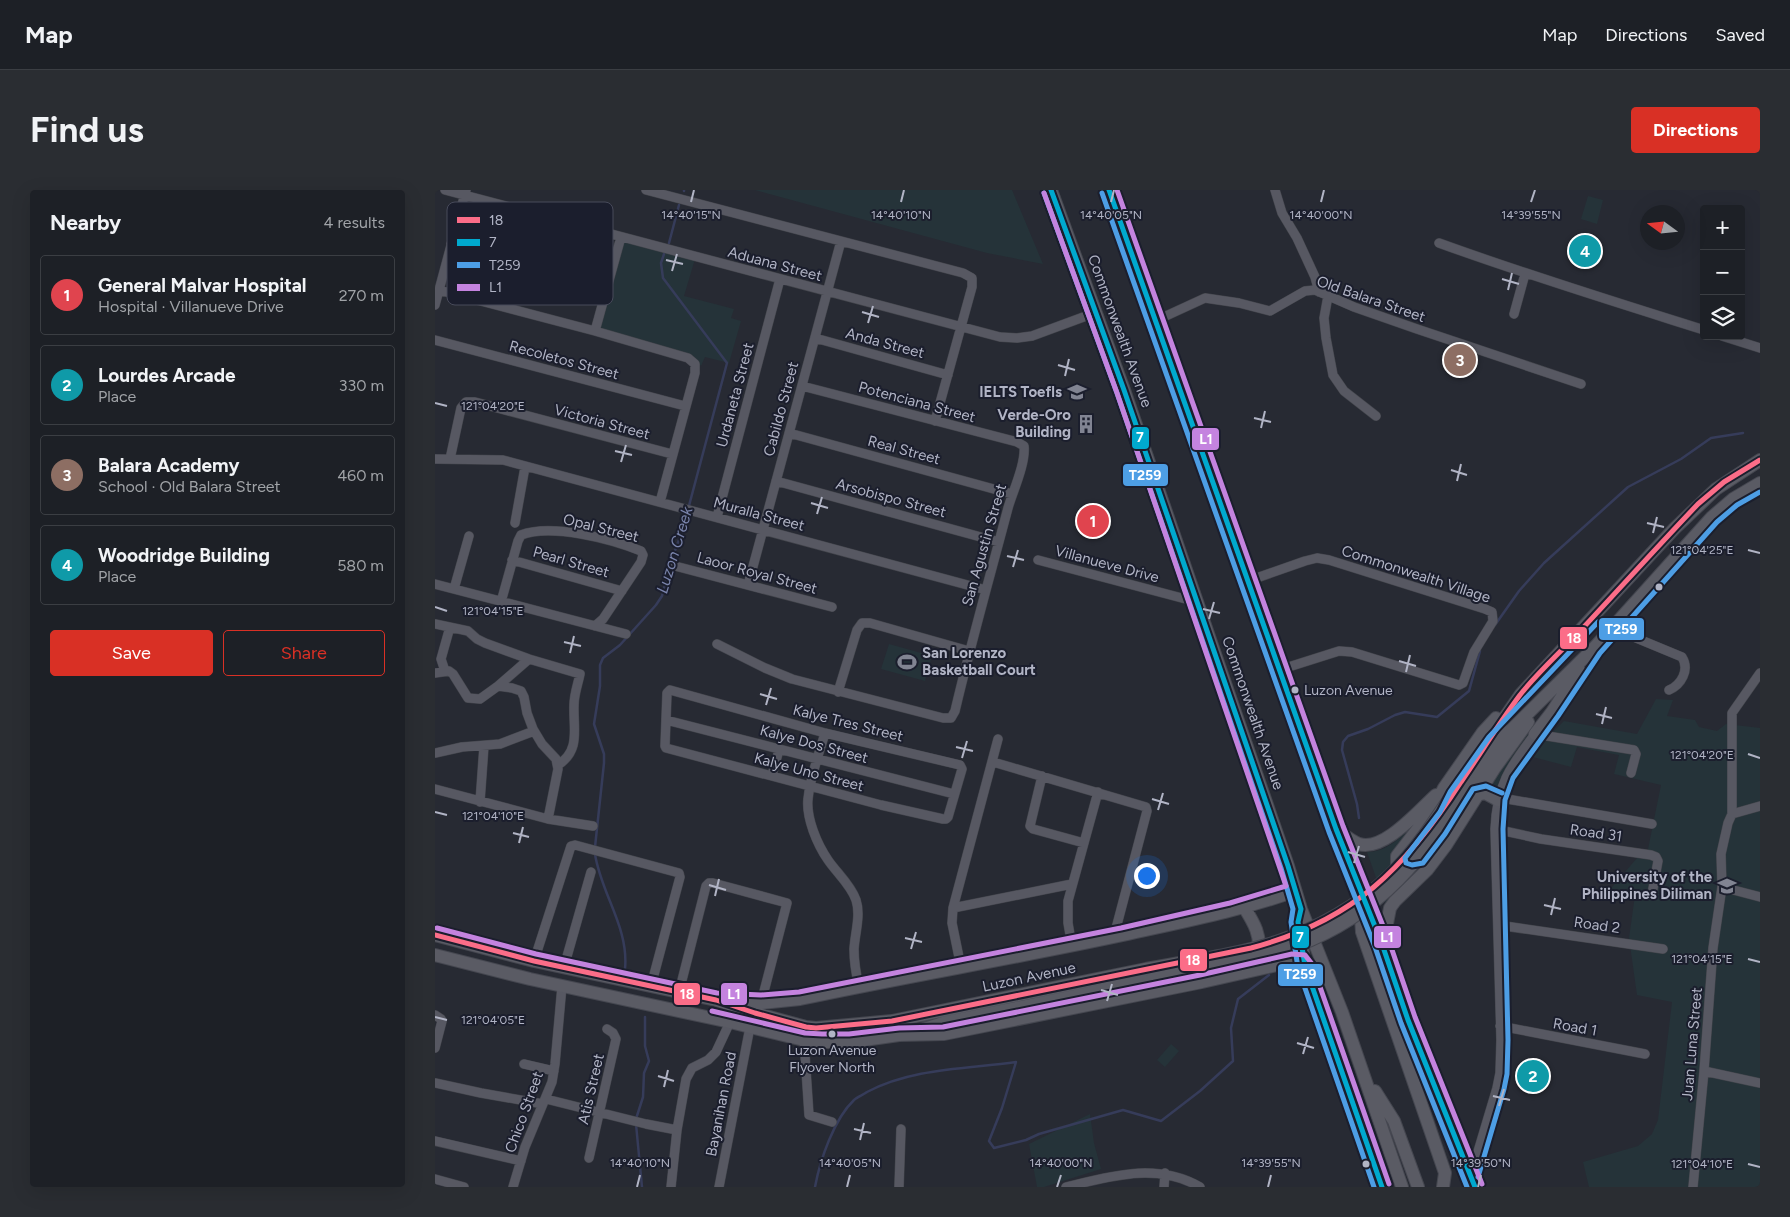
<!DOCTYPE html>
<html lang="en">
<head>
<meta charset="utf-8">
<style>
  body { margin:0; font-family:Figtree,sans-serif; background:#2a2d32; color:#f1f3f6 }
  .controls { position:absolute; right:15px; top:15px; display:grid; overflow:hidden; border-radius:5px; box-shadow:0 5px 20px #0002 }
  .controls button { width:45px; height:45px; display:grid; place-items:center; padding:0; border:0; border-bottom:1px solid #3b3e43; background:#1d2026; color:#f1f3f6; font:25px sans-serif }
  .compass { position:absolute; left:1205px; top:15px; width:45px; height:45px; border-radius:50%; background:#1d2026; box-shadow:0 5px 20px #0002; rotate:285deg }
  .you { position:absolute; left:711px; top:685px; width:18px; height:18px; margin:-12px; border:4px solid #fff; border-radius:50%; background:#1a73e8; box-shadow:0 0 0 8px #1a73e833 }
  .badge { display:grid; place-items:center; width:32px; height:32px; border-radius:50%; background:#d93025; color:#fff; font-size:16px; font-weight:700 }
  .pin { position:absolute; translate:-50% -50%; border:2px solid #fff; box-shadow:0 1px 5px #0006 }
  .list { margin:0; padding:0; list-style:none }
  h2 { display:flex; justify-content:space-between; align-items:center; height:65px; margin:0; padding:0 20px; font-size:21px }
  h2 small { font-size:16px; font-weight:400; color:#a0a3a7 }
  .list li { display:grid; grid-template-columns:32px 1fr auto; gap:15px; align-items:center; box-sizing:border-box; height:80px; margin:0 10px 10px; padding:0 10px; border:1px solid #3b3e43; border-radius:5px }
  .list b { display:block; font-size:19px; white-space:nowrap }
  .list p { margin:0; font-size:16px; white-space:nowrap; color:#a0a3a7 }
  .list em { font-size:16px; font-style:normal; color:#a0a3a7 }
  .actions { display:flex; gap:10px; padding:15px 20px }
  .actions a { flex:1; padding:11px 0; border:1px solid #d93025; border-radius:5px; text-align:center; font-size:18px; color:#d93025 }
  .actions .main { background:#d93025; color:#fff }
  .icon { flex:none; width:28px; height:28px; fill:none; stroke:currentColor; stroke-width:2; stroke-linecap:round; stroke-linejoin:round }
  .map { position:relative; flex:none; width:1325px; height:997px; overflow:hidden; border-radius:5px }
  header { display:flex; align-items:center; gap:30px; box-sizing:border-box; height:70px; padding:0 25px; background:#1d2026; border-bottom:1px solid #3b3e43 }
  header strong { font-size:24px }
  nav { display:flex; gap:28px; margin-inline-start:auto; font-size:18px }
  .intro { display:flex; align-items:center; justify-content:space-between; box-sizing:border-box; height:120px; padding:0 30px }
  h1 { margin:0; font-size:35px }
  .button { padding:12px 22px; border-radius:5px; background:#d93025; color:#fff; font-size:18px; font-weight:700 }
  main { display:flex; gap:30px; padding:0 30px }
  aside { flex:1; background:#1d2026; border-radius:5px; box-shadow:0 5px 20px #0002 }
  .map>svg:first-child { display:block }
  .green { fill:#253339 }
  .lines { fill:none; stroke-linecap:round; stroke-linejoin:round }
  .stream { stroke:#363c5a; stroke-width:2.5 }
  .street-casing { stroke:#43454c; stroke-width:10 }
  .primary-casing { stroke:#454750; stroke-width:14 }
  .street { stroke:#575862; stroke-width:9 }
  .primary { stroke:#5a5b64; stroke-width:12 }
  .primary-bridge-casing { stroke:#454750; stroke-width:14; stroke-linecap:butt }
  .primary-bridge { stroke:#5a5b64; stroke-width:12 }
  .bus-1-casing { stroke:#1b1e2d; stroke-width:9 }
  .bus-2-casing { stroke:#1b1e2d; stroke-width:9 }
  .bus-3-casing { stroke:#1b1e2d; stroke-width:9 }
  .bus-4-casing { stroke:#1b1e2d; stroke-width:9 }
  .bus-1 { stroke:#fb6d88; stroke-width:5 }
  .bus-2 { stroke:#00a9ce; stroke-width:5 }
  .bus-3 { stroke:#4d9ee5; stroke-width:5 }
  .bus-4 { stroke:#c483df; stroke-width:5 }
  .ticks { fill:none; stroke:#b1b4c5; stroke-width:2 }
  .bus-dot { fill:#b1b4c5; stroke:#1b1e2d; stroke-width:2 }
  .labels { text-anchor:middle; stroke-width:4; stroke-linejoin:round; paint-order:stroke }
  .bus-label { font-size:14px; fill:#b1b4c5; stroke:#1b1e2d; text-anchor:start }
  .street-label { font-size:15px; fill:#b1b4c5; stroke:#1b1e2d }
  .poi-label { font-size:15px; font-weight:bold; fill:#b1b4c5; stroke:#1b1e2d; text-anchor:end }
  .water-label { font-size:16px; font-style:italic; fill:#7a84ab; stroke:#1b1e2d }
  .key { fill:#1b1e2d; stroke:#484b5b; stroke-width:1 }
  .key-label { font-size:14px; fill:#b1b4c5 }
  .ticks-label { font-size:12px; text-anchor:middle; fill:#b1b4c5; stroke:#1b1e2d; stroke-width:4; stroke-linejoin:round; paint-order:stroke }
  .line-badge { stroke:#1b1e2d; stroke-width:2 }
  .badge-label { font-size:14px; text-anchor:middle; font-weight:bold; fill:#fff }
</style>
</head>
<body>
<header>
<strong>Map</strong>
<nav><a>Map</a><a>Directions</a><a>Saved</a></nav>
</header>
<div class="intro"><h1>Find us</h1><a class="button">Directions</a></div>
<main>
<aside>
<h2>Nearby<small>4 results</small></h2>
<ul class="list">
<li><span class="badge" style="background:#e0444e">1</span><div><b>General Malvar Hospital</b><p>Hospital · Villanueve Drive</p></div><em>270 m</em></li>
<li><span class="badge" style="background:#0f9aa8">2</span><div><b>Lourdes Arcade</b><p>Place</p></div><em>330 m</em></li>
<li><span class="badge" style="background:#8d6e63">3</span><div><b>Balara Academy</b><p>School · Old Balara Street</p></div><em>460 m</em></li>
<li><span class="badge" style="background:#0f9aa8">4</span><div><b>Woodridge Building</b><p>Place</p></div><em>580 m</em></li>
</ul>
<div class="actions"><a class="main">Save</a><a>Share</a></div>
</aside>
<div class="map">
<svg width="1325" height="997" viewBox="0 0 1325 997">
  <rect width="100%" height="100%" fill="#272a33"/>
  <path class="green" d="M320 0H577L608 74 552 63Z
    M1153 6 1168 10 1162 34 1146 29Z
    M187 50 260 69 249 106 299 119 296 128 306 131 294 173 270 167 266 176 259 167 164 139Z
    M454 454 497 466 490 491 446 479Z
    M1221 509 1238 510 1232 526 1260 530 1264 537 1282 541 1291 534 1325 538V997H1154L1148 972 1203 956 1217 944 1223 930 1237 812 1202 805 1194 748 1200 705 1172 703 1202 668 1211 669 1226 595 1179 584 1184 565 1142 557 1136 577 1094 566 1129 531 1202 544Z
    M1100 532 1101 535 1066 587 1060 603 1053 598 1097 534Z
    M978 637 972 688 976 689 950 713 932 662C950 663 965 647 978 637Z
    M736 854 744 861 730 877 722 870Z
    M655 924 659 953 666 979 609 997H602L594 954Z"/>
  <g class="lines">
    <path class="stream" d="M249 1V0
      M234 53 244 15
      M1060 435 1084 401 1109 373 1193 297 1246 269 1276 248 1308 243
      M924 628 922 614 907 560 908 552 913 546 933 539 960 525 970 522 1002 527 1034 501 1045 461
      M160 657 169 573V564L159 534 165 496V475L168 468 185 455 221 415 227 406 236 371 247 342 292 173 228 88 226 73 229 64
      M160 664C166 704 194 737 190 779
      M201 929 208 907 209 883 214 871 210 856V827
      M201 934 207 997
      M380 997C385 970 399 929 419 910 422 907 428 905 432 902 477 878 531 879 581 872L567 918 554 951 559 958 591 950 604 944 688 920 726 931 765 901 798 871 796 838 803 809 834 785"/>
    <g class="street-casing">
      <path id="street" d="M10 0 565 147 582 148 597 146 662 122
        M211 0 528 83 537 88V97L500 231
        M840 0 847 23 862 48 880 87 884 102
        M1004 53C1092 85 1180 112 1269 140
        M16 54 173 94
        M4 100 160 141 253 168 260 174V183L225 312
        M893 106 889 128 891 148 898 185 909 201 941 226
        M0 115 31 0
        M1079 124 1090 84
        M720 131 770 108 804 113 835 121 870 101 880 100 919 117 982 139 1146 194
        M160 141 186 47
        M1287 146 1325 158
        M380 148 513 185
        M0 150 250 216
        M354 243 577 304
        M0 269 68 270 551 400
        M15 269 26 218 31 212H40L237 264
        M341 291 564 352
        M282 327 345 89
        M80 333 90 277
        M77 370 187 401
        M603 370 762 412
        M240 376 397 417
        M813 391 870 371 882 368 894 370 1050 419 1057 422 1058 431 1039 462 1028 493 1024 495 917 462 904 461 844 480
        M0 394 191 444
        M313 395 406 51
        M19 399 34 346
        M66 412 83 351 86 345C116 333 177 349 206 361L208 365 206 372 168 429 160 436
        M0 434 33 441 42 449 50 453 94 469 145 484C143 494 139 504 139 515 138 539 146 560 123 575
        M1177 438 1247 467C1255 480 1246 495 1234 500
        M282 454 330 478 357 489 508 528H516L520 521C536 453 555 386 573 318 578 301 591 273 589 256L582 252 367 196
        M10 481 6 469 15 437
        M0 483 14 481 18 484 33 508 45 509 63 496 94 469
        M63 496 77 498 86 501 89 507 92 523 98 539 107 554 121 569 123 579 113 629
        M235 500 390 543 525 575 527 579 513 627 511 629H508L446 615 231 558 230 556 232 503Z
        M403 502 422 440 427 433H435L534 461
        M231 530 519 604
        M390 543C384 564 375 587 373 609 371 628 382 654 393 670 401 682 416 695 421 710 426 725 420 743 419 759 419 771 421 784 424 797
        M0 563 27 557 65 554 99 541
        M558 572 711 617 712 621 679 746
        M337 585 344 560
        M607 586 595 636 598 639 649 653
        M0 599 113 629 158 636
        M1064 606 1072 609 1217 634
        M45 612 49 556
        M1297 624 1325 616
        M1060 639 1106 649 1216 665 1221 667 1223 671 1217 704
        M1287 697 1325 707
        M518 718 637 694
        M1063 735 1228 759
        M637 756 633 733V711L663 602
        M99 771 136 656 140 655 244 683 245 687 216 796
        M129 777 156 682
        M526 777 517 733 518 718 563 549
        M244 802 271 696 274 693H278L352 713 326 813
        M0 825 6 829 7 831 0 858
        M1065 836 1210 864
        M369 850 374 925 397 932
        M89 874 119 881
        M1269 881 1325 893
        M0 893 46 903 108 914
        M111 909 211 934 242 940
        M0 951 86 971
        M154 968 181 849 178 843 172 839
        M1036 985 1062 898 1065 883 1066 850 1060 639C1062 595 1074 578 1100 544L1199 560 1201 564 1196 583
        M0 989 29 997
        M78 997 90 957 117 892 120 874 127 796
        M236 997 242 940 251 889 257 878 273 870 281 862 295 832
        M284 997 315 837
        M464 997 466 939
        M631 997C676 986 722 972 765 997
        M729 997 730 983
        M1258 997 1269 881 1278 758 1287 697 1286 664 1293 633 1297 624V523L1325 483"/>
    </g>
    <g class="primary-casing">
      <path id="primary" d="M616 0 689 200 853 676 866 719 907 822 967 997
        M674 0 901 639 947 754 973 830 1040 997
        M1100 544 1117 522 1144 480
        M1028 588 1086 504 1239 339 1281 299 1325 270
        M1037 593 1067 549 1159 458 1277 327 1298 309 1325 293
        M1042 605 1050 603 1063 610
        M901 639C908 644 916 651 924 654 949 662 984 620 1001 605
        M970 682 962 674V666L999 618 1009 598 1048 542 1061 528
        M925 714 927 742 1010 983 1008 997
        M809 717C819 733 827 746 823 765
        M865 743 870 776 937 972 947 997
        M0 745 99 771 281 810 320 823 371 837 381 838 457 831 711 779
        M948 754 955 718 960 711 992 680 1011 655 1059 579 1093 532
        M0 765 95 789 295 832 369 850 387 852H415L464 845 509 844 767 792 859 771 866 772 870 776
        M300 811 326 813 365 809C473 786 581 768 688 745 746 732 805 721 860 701
        M483 841 508 833 713 791
        M940 901 959 931 983 997"/>
    </g>
    <use href="#street" class="street"/>
    <use href="#primary" class="primary"/>
    <g class="primary-bridge-casing">
      <path id="primary-bridge" d="M711 779C754 771 799 765 841 752 882 739 924 715 955 685 984 657 1006 621 1028 588
        M713 791C762 780 814 774 861 756 946 725 990 665 1037 593"/>
    </g>
    <use href="#primary-bridge" class="primary-bridge"/>
    <g class="bus-1-casing">
      <path id="bus-1" d="M0 745 99 771 281 810 320 823 371 837 381 838 457 831 816 758C918 731 970 679 1026 592 1046 563 1064 533 1085 505 1104 481 1127 461 1147 439 1186 397 1224 355 1263 314L1289 292 1325 270"/>
    </g>
    <g class="bus-2-casing">
      <path id="bus-2" d="M616 0 689 200 853 676 866 719 863 732 870 776 947 997
        M674 0 901 639 947 754 973 830 1040 997"/>
    </g>
    <g class="bus-3-casing">
      <path id="bus-3" d="M609 3 682 203 846 678 858 719 856 732 863 778 939 997
        M667 3 894 642 940 757 966 833 1032 997
        M1067 603 1051 596 1038 599 1010 644 988 673 977 675 971 673 970 668 1005 622 1015 602 1054 547 1163 432
        M1043 987 1069 899 1072 884 1073 850 1068 639 1070 610 1078 588 1123 526 1165 463 1282 332 1302 315 1325 302"/>
    </g>
    <g class="bus-4-casing">
      <path id="bus-4" d="M682 0 908 636 954 751 980 827 1047 994
        M2 738 101 764 282 803 326 805 364 802 686 738 795 713 851 696 682 203 609 3
        M277 821 370 843 387 844H414L464 838 508 837 765 785 857 764 870 765 877 774 954 994"/>
    </g>
    <use href="#bus-1" class="bus-1"/>
    <use href="#bus-2" class="bus-2"/>
    <use href="#bus-3" class="bus-3"/>
    <use href="#bus-4" class="bus-4"/>
  </g>
  <path class="ticks" d="M256 12 259 0M466 12 469 0M676 12 679 0M886 12 889 0M1096 12 1100 0M231 70 248 74M237 81 242 64M1067 89 1084 94M1073 100 1077 83M427 122 444 127M433 133 438 116M623 175 640 180M630 186 634 169M0 213 12 216M819 228 836 232M826 238 830 221M180 261 197 265M186 272 191 255M1016 280 1032 285M1022 291 1026 274M376 313 393 318M382 324 387 307M1212 333 1229 337M1218 343 1222 327M1313 360 1325 363M572 366 589 370M578 377 583 360M0 417 12 421M768 419 785 423M774 429 779 412M129 452 146 456M135 463 139 446M964 471 981 476M971 482 975 465M325 504 342 509M331 515 336 498M1161 524 1177 528M1167 534 1171 517M521 557 538 561M1313 564 1325 568M527 568 532 551M717 609 734 614M723 620 728 603M0 622 12 625M78 643 94 647M84 653 88 637M913 662 930 667M919 673 924 656M274 695 291 700M280 706 284 689M1109 715 1126 719M1116 725 1120 708M470 748 487 752M476 759 481 742M1313 769 1325 772M666 800 683 805M672 811 677 794M0 827 12 830M862 853 879 858M868 864 873 847M223 886 239 891M229 897 233 880M1058 906 1075 910M1064 916 1069 899M419 939 436 943M425 950 429 933M1313 974 1325 977M202 997 205 985M412 997 415 985M622 997 626 985M833 997 836 985M1043 997 1046 985"/>
  <defs>
    <g id="school-bare" transform="scale(1.5)"><path d="M0-5L7-2L0 1L-7-2ZM-4 1L0 2.5L4 1V4Q0 6-4 4Z" fill="#818492" stroke="#1b1e2d" stroke-width="2.5" paint-order="stroke"/></g>
    <g id="building-bare" transform="scale(1.5)"><path d="M-4-6H4V6H1V3H-1V6H-4ZM-2.5-4.3h1.7v1.8h-1.7ZM.8-4.3h1.7v1.8H.8ZM-2.5-1h1.7V.8h-1.7ZM.8-1h1.7V.8H.8Z" fill="#818492" stroke="#1b1e2d" stroke-width="2.5" paint-order="stroke"/></g>
    <g id="stadium-bare" transform="scale(1.5)"><path d="M0-5a6.5 5 0 1 0 0 10a6.5 5 0 1 0 0-10ZM-3.5-1.8h7v3.6h-7Z" fill="#818492" stroke="#1b1e2d" stroke-width="2.5" paint-order="stroke"/></g>
    <g id="university-bare" transform="scale(1.5)"><path d="M0-5L7-2L0 1L-7-2ZM-4 1L0 2.5L4 1V4Q0 6-4 4Z" fill="#818492" stroke="#1b1e2d" stroke-width="2.5" paint-order="stroke"/></g>
  </defs>
  <g fill-rule="evenodd">
    <use href="#school-bare" x="642" y="202"/>
    <use href="#building-bare" x="651" y="234"/>
    <use href="#stadium-bare" x="472" y="472"/>
    <use href="#university-bare" x="1292" y="696"/>
  </g>
  <g class="bus-dot">
    <circle cx="1224" cy="397" r="4.5"/>
    <circle cx="860" cy="500" r="4.5"/>
    <circle cx="397" cy="844" r="4.5"/>
    <circle cx="931" cy="974" r="4.5"/>
  </g>
  <g class="labels">
    <g class="bus-label">
      <text x="869" y="505">Luzon Avenue</text>
      <text x="397" y="865" text-anchor="middle">Luzon Avenue<tspan x="397" dy="17">Flyover North</tspan></text>
    </g>
    <g class="street-label">
      <text transform="translate(340 74) rotate(15)" y="5">Aduana Street</text>
      <text transform="translate(936 109) rotate(19)" y="5">Old Balara Street</text>
      <text transform="translate(685 141) rotate(70)" y="5">Commonwealth Avenue</text>
      <text transform="translate(450 153) rotate(15)" y="5">Anda Street</text>
      <text transform="translate(129 170) rotate(15)" y="5">Recoletos Street</text>
      <text transform="translate(300 205) rotate(-75)" y="5">Urdaneta Street</text>
      <text transform="translate(482 212) rotate(15)" y="5">Potenciana Street</text>
      <text transform="translate(346 219) rotate(-75)" y="5">Cabildo Street</text>
      <text transform="translate(167 232) rotate(15)" y="5">Victoria Street</text>
      <text transform="translate(469 260) rotate(15)" y="5">Real Street</text>
      <text transform="translate(456 308) rotate(15)" y="5">Arsobispo Street</text>
      <text transform="translate(324 324) rotate(15)" y="5">Muralla Street</text>
      <text transform="translate(166 338) rotate(14)" y="5">Opal Street</text>
      <text transform="translate(549 355) rotate(-74)" y="5">San Agustin Street</text>
      <text transform="translate(136 372) rotate(16)" y="5">Pearl Street</text>
      <text transform="translate(672 374) rotate(15)" y="5">Villanueve Drive</text>
      <text transform="translate(322 383) rotate(15)" y="5">Laoor Royal Street</text>
      <text transform="translate(981 384) rotate(18)" y="5">Commonwealth Village</text>
      <text transform="translate(818 523) rotate(71)" y="5">Commonwealth Avenue</text>
      <text transform="translate(413 533) rotate(14)" y="5">Kalye Tres Street</text>
      <text transform="translate(379 554) rotate(15)" y="5">Kalye Dos Street</text>
      <text transform="translate(374 582) rotate(15)" y="5">Kalye Uno Street</text>
      <text transform="translate(1161 643) rotate(8)" y="5">Road 31</text>
      <text transform="translate(1162 735) rotate(8)" y="5">Road 2</text>
      <text transform="translate(594 787) rotate(-12)" y="5">Luzon Avenue</text>
      <text transform="translate(1140 837) rotate(10)" y="5">Road 1</text>
      <text transform="translate(1257 854) rotate(-85)" y="5">Juan Luna Street</text>
      <text transform="translate(156 899) rotate(-77)" y="5">Atis Street</text>
      <text transform="translate(286 914) rotate(-79)" y="5">Bayanihan Road</text>
      <text transform="translate(89 922) rotate(-70)" y="5">Chico Street</text>
    </g>
    <g class="poi-label">
      <text x="627" y="207">IELTS Toefls</text>
      <text x="636" y="230">Verde-Oro<tspan x="636" dy="17">Building</tspan></text>
      <text x="487" y="468" text-anchor="start">San Lorenzo<tspan x="487" dy="17">Basketball Court</tspan></text>
      <text x="1277" y="692">University of the<tspan x="1277" dy="17">Philippines Diliman</tspan></text>
    </g>
    <g class="water-label">
      <text transform="translate(239 360) rotate(-73)" y="6">Luzon Creek</text>
    </g>
  </g>
  <rect x="12" y="12" width="166" height="103" rx="8" class="key"/>
  <rect x="22" y="27" width="23" height="6" fill="#fb6d88"/>
  <rect x="22" y="49" width="23" height="7" fill="#00a9ce"/>
  <rect x="22" y="72" width="23" height="6" fill="#4d9ee5"/>
  <rect x="22" y="94" width="23" height="7" fill="#c483df"/>
  <g class="key-label">
    <text x="54" y="35">18</text>
    <text x="54" y="57">7</text>
    <text x="54" y="80">T259</text>
    <text x="54" y="102">L1</text>
  </g>
  <g class="ticks-label">
    <text x="256" y="29">14°40'15"N</text>
    <text x="466" y="29">14°40'10"N</text>
    <text x="676" y="29">14°40'05"N</text>
    <text x="886" y="29">14°40'00"N</text>
    <text x="1096" y="29">14°39'55"N</text>
    <text x="58" y="220">121°04'20"E</text>
    <text x="1267" y="364">121°04'25"E</text>
    <text x="58" y="425">121°04'15"E</text>
    <text x="1267" y="569">121°04'20"E</text>
    <text x="58" y="630">121°04'10"E</text>
    <text x="1267" y="773">121°04'15"E</text>
    <text x="58" y="834">121°04'05"E</text>
    <text x="205" y="977">14°40'10"N</text>
    <text x="415" y="977">14°40'05"N</text>
    <text x="626" y="977">14°40'00"N</text>
    <text x="836" y="977">14°39'55"N</text>
    <text x="1046" y="977">14°39'50"N</text>
    <text x="1267" y="978">121°04'10"E</text>
  </g>
  <g class="line-badge">
    <rect x="696" y="236" width="19" height="24" rx="5" fill="#00a9ce"/>
    <rect x="756" y="237" width="29" height="24" rx="5" fill="#c483df"/>
    <rect x="687" y="273" width="47" height="24" rx="5" fill="#4d9ee5"/>
    <rect x="1163" y="427" width="47" height="24" rx="5" fill="#4d9ee5"/>
    <rect x="1124" y="436" width="29" height="24" rx="5" fill="#fb6d88"/>
    <rect x="938" y="735" width="29" height="24" rx="5" fill="#c483df"/>
    <rect x="856" y="735" width="19" height="24" rx="5" fill="#00a9ce"/>
    <rect x="744" y="758" width="29" height="24" rx="5" fill="#fb6d88"/>
    <rect x="842" y="773" width="47" height="24" rx="5" fill="#4d9ee5"/>
    <rect x="285" y="792" width="28" height="24" rx="5" fill="#c483df"/>
    <rect x="238" y="792" width="28" height="24" rx="5" fill="#fb6d88"/>
  </g>
  <g class="badge-label">
    <text x="705" y="252">7</text>
    <text x="771" y="254">L1</text>
    <text x="710" y="290">T259</text>
    <text x="1186" y="444">T259</text>
    <text x="1139" y="453">18</text>
    <text x="952" y="752">L1</text>
    <text x="865" y="752">7</text>
    <text x="758" y="775">18</text>
    <text x="865" y="789">T259</text>
    <text x="299" y="809">L1</text>
    <text x="252" y="809">18</text>
  </g>
</svg>
<div class="controls">
<button>+</button>
<button>−</button>
<button><svg class="icon" aria-label="layers" viewBox="0 0 24 24"><path d="M12 4l9 5-9 5-9-5zM3 14l9 5 9-5"/></svg></button>
</div>
<svg class="compass" viewBox="-18 -18 36 36"><path d="M0-13l5 13h-10z" fill="#e53935"/><path d="M0 13l5-13h-10z" fill="#a0a3a7"/></svg>
<div class="you"></div>
<div class="pin badge" style="left:658px;top:331px;background:#e0444e">1</div>
<div class="pin badge" style="left:1098px;top:886px;background:#0f9aa8">2</div>
<div class="pin badge" style="left:1025px;top:170px;background:#8d6e63">3</div>
<div class="pin badge" style="left:1150px;top:61px;background:#0f9aa8">4</div>
</div>
</main>
</body>
</html>
